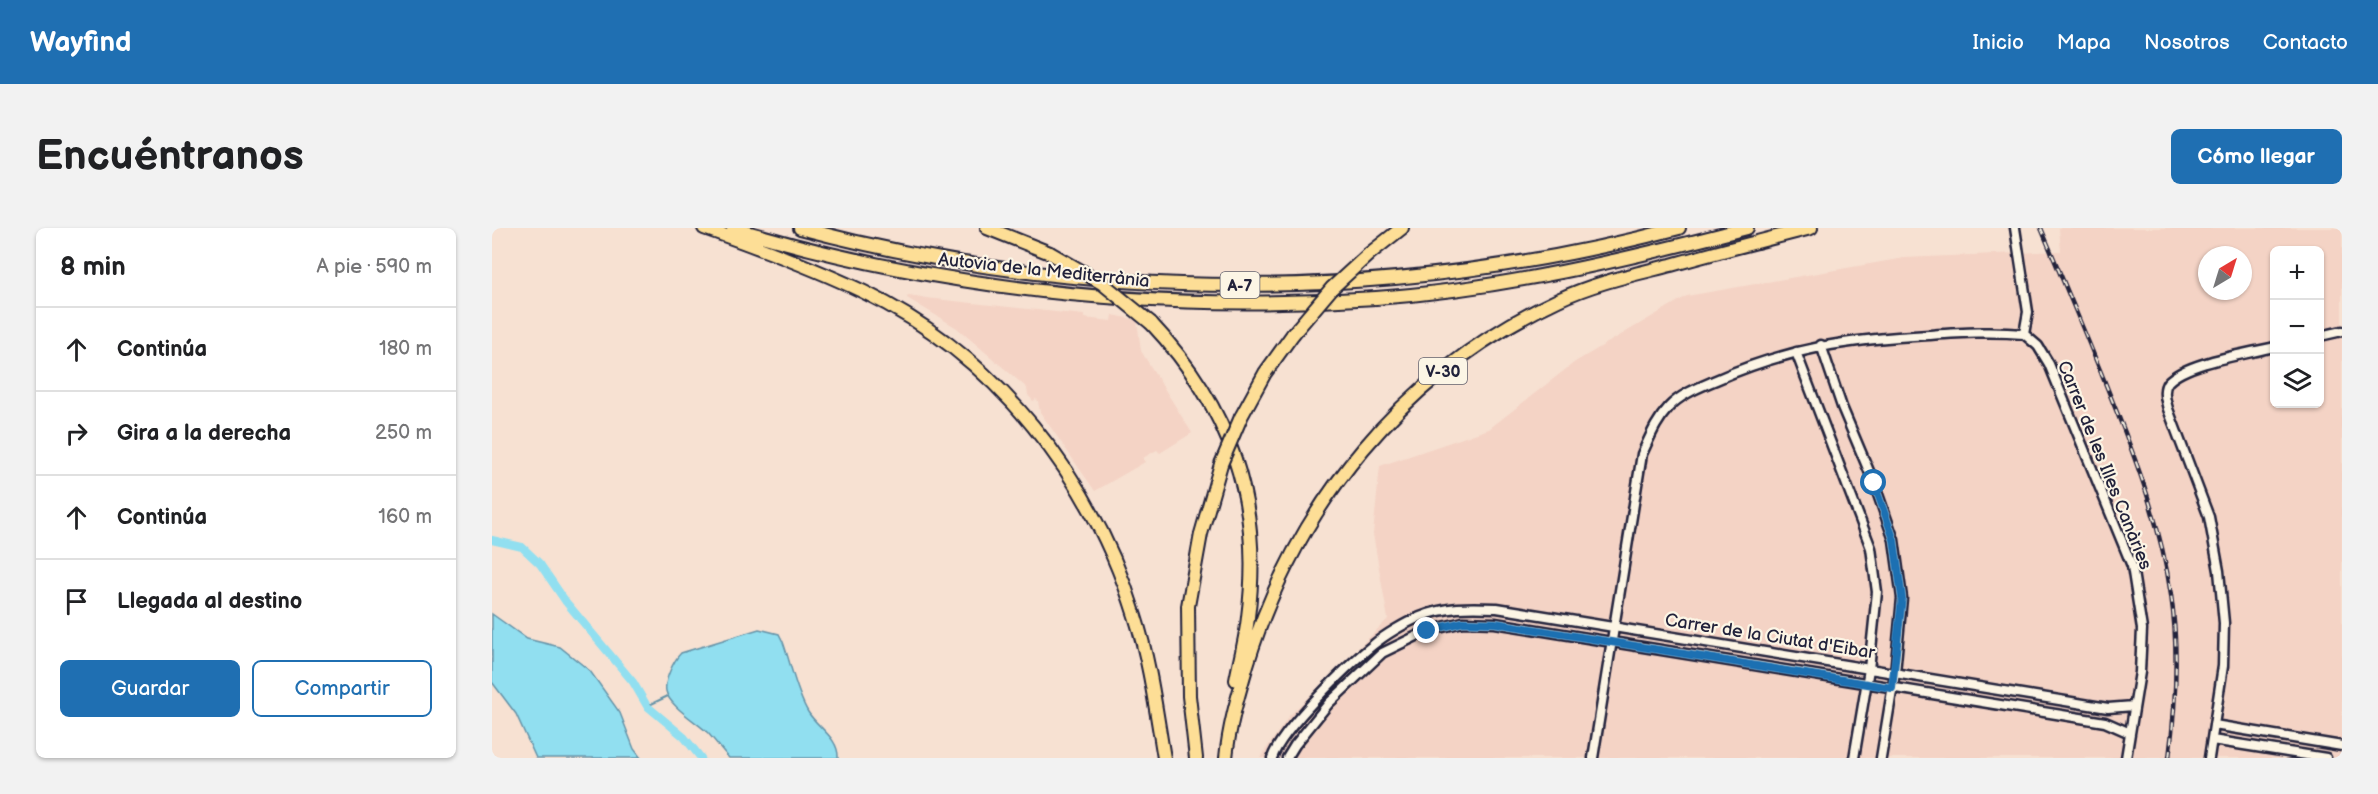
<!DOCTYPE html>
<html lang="es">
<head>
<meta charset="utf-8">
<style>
  body { margin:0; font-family:"Balsamiq Sans",sans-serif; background:#f2f2f2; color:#202124 }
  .controls { position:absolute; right:18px; top:18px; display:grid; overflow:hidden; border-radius:9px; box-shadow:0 2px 4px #0004 }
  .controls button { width:54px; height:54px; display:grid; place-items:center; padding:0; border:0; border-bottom:2px solid #e0e0e0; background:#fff; color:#202124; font:30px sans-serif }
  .compass { position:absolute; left:1706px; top:18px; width:54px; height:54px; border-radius:50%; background:#fff; box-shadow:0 2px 4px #0004; rotate:38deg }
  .stop { position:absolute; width:18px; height:18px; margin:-14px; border:4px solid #1f6fb2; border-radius:50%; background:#fff }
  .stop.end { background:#1f6fb2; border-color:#fff; box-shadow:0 2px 6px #0008 }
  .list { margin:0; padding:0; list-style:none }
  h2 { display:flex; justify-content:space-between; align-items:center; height:78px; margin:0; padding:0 24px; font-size:26px }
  h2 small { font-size:20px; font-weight:400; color:#757577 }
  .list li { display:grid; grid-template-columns:39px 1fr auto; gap:18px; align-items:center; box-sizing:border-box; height:84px; padding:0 24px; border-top:2px solid #e0e0e0 }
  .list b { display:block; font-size:22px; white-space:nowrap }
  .list em { font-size:20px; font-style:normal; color:#757577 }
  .actions { display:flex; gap:12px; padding:18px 24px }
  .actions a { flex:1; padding:14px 0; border:2px solid #1f6fb2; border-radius:9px; text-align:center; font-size:21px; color:#1f6fb2 }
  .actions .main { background:#1f6fb2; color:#fff }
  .icon { flex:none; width:33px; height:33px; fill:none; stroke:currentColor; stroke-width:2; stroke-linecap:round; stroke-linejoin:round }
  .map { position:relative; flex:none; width:1850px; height:530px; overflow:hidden; border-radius:9px }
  header { display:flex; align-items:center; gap:36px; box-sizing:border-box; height:84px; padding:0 30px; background:#1f6fb2; color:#fff }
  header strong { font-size:28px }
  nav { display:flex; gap:33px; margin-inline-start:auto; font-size:21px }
  .intro { display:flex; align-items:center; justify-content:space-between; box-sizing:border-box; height:144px; padding:0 36px }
  h1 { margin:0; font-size:42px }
  .button { padding:15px 27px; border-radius:9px; background:#1f6fb2; color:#fff; font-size:21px; font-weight:700 }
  main { display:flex; gap:36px; padding:0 36px }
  aside { flex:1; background:#fff; border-radius:9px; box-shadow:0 2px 4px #0004 }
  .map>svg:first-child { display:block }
  .built { fill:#f4d3c5; fill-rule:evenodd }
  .water { fill:#91dff0; stroke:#6593a8; stroke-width:1.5 }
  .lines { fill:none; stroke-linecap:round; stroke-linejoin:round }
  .stream { stroke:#6593a8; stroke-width:2 }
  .canal { stroke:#91dff0; stroke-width:8 }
  .minor-casing { stroke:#22223b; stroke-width:13 }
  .highway-casing { stroke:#22223b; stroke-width:16 }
  .minor { stroke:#fcf5e5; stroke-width:8 }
  .highway { stroke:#fdde96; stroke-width:12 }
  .rail-casing { stroke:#22223b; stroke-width:4.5 }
  .rail { stroke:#fcf5e5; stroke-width:2; stroke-dasharray:7; stroke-linecap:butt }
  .highway-bridge-casing { stroke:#22223b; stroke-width:16; stroke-linecap:butt }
  .highway-bridge { stroke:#fdde96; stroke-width:12 }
  .route { stroke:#1f6fb2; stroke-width:8 }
  .labels { text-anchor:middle; stroke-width:4.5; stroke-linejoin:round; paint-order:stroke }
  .shield { fill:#fcf5e5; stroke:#63616e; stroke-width:1.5 }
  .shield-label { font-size:16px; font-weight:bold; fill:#22223b }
  .street-label { font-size:18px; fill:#22223b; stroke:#fcf5e5 }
</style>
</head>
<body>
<header>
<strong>Wayfind</strong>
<nav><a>Inicio</a><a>Mapa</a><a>Nosotros</a><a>Contacto</a></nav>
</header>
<div class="intro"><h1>Encuéntranos</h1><a class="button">Cómo llegar</a></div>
<main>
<aside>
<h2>8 min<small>A pie · 590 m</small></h2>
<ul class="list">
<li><svg class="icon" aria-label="ahead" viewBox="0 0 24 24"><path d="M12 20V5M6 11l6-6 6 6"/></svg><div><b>Continúa</b></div><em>180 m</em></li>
<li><svg class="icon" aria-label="right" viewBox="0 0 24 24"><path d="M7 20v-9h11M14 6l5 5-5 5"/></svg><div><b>Gira a la derecha</b></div><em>250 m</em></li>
<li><svg class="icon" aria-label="ahead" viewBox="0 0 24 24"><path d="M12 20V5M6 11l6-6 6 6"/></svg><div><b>Continúa</b></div><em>160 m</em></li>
<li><svg class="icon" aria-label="arrive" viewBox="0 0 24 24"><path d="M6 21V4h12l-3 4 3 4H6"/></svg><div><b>Llegada al destino</b></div></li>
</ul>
<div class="actions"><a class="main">Guardar</a><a>Compartir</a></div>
</aside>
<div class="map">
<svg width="1850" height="530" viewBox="0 0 1850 530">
  <rect width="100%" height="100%" fill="#f7e1d2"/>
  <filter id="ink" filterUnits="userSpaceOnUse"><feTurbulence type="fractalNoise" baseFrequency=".0167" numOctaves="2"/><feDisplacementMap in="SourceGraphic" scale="12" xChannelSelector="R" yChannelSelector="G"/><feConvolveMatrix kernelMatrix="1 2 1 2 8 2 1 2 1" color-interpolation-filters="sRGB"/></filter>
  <g filter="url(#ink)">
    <path class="built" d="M1567 0H1850V530H768L797 488 896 391 881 306 888 238 997 201 1083 134 1195 68 1412 30 1569 23ZM1782 22H1828V176H1782ZM1715 27H1751V63H1715Z
      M416 68 592 87V90L620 93 621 87 645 92 649 123 700 205 668 225 665 222 651 230 653 234 603 263 548 184 546 173 544 171 541 173 536 167 535 160 465 100 415 70Z"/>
    <path class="water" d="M0 386 35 411 68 419 98 443 128 485 142 521 149 530H44L24 486 0 454Z
      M267 401 287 406 291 414C299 436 304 464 316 484 326 500 347 510 346 530H237C230 522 223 513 216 505 205 494 177 478 174 463 172 452 182 432 189 425Z"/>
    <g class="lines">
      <path class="stream" d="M155 478 176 468"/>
      <path class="canal" d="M0 312 30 319 48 336 74 374 141 454 155 478 192 509 209 530"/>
      <g class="minor-casing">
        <path id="minor" d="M1523 0 1536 84 1532 106
          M1532 106 1546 118 1557 136 1640 338 1650 401 1648 444 1634 530
          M1828 108 1850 103
          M1329 117 1350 179 1382 255 1402 312 1410 370 1403 445 1389 530
          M1304 124 1379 320 1385 364 1377 441 1362 530
          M1722 497 1850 518
          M1720 512 1834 530
          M780 530C790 501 856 437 881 417 893 407 913 395 928 389 955 378 977 379 1005 380L1616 480 1642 478
          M795 530 803 517 837 475 890 425 935 403 971 394 1003 395 1613 494 1638 505
          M1101 530 1150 226C1158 209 1164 193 1177 179 1189 166 1208 159 1224 152 1296 120 1359 111 1437 107 1469 105 1500 103 1532 106
          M1717 530 1731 438 1732 395 1727 343 1717 289 1676 181C1674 173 1670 162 1676 154 1695 134 1755 126 1782 119"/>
      </g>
      <g class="highway-casing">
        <path id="highway" d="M212 0C266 19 320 39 372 64 504 128 600 249 643 388 658 434 664 483 672 530
          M241 0C450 62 667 85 884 70 1010 61 1133 32 1255 0
          M308 0C594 76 901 76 1187 0
          M495 0 558 25
          M877 26 910 0
          M659 95C738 179 771 274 756 389 754 410 748 431 744 452
          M749 189 773 145 801 106
          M704 530 697 468 696 378 709 306 729 236
          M734 530C737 498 746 468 755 437 804 276 913 143 1066 72 1102 55 1140 47 1179 37 1225 24 1272 12 1319 0"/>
      </g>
      <use href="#minor" class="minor"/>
      <use href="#highway" class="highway"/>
      <g class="rail-casing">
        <path id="rail" d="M1549 0C1573 57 1597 114 1620 172 1646 236 1669 299 1679 367 1687 421 1684 476 1677 530"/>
      </g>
      <use href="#rail" class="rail"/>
      <g class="highway-bridge-casing">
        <path id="highway-bridge" d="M558 25 610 55 659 95
          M801 106 840 60 877 26
          M729 236 749 189"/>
      </g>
      <use href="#highway-bridge" class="highway-bridge"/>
    </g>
  </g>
  <g class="lines" filter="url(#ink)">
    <path class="route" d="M935 403 971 394 1003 395 1400 460 1410 370 1402 312 1382 255"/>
  </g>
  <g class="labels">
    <g class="shield">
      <rect x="728.5" y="44" width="39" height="26" rx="4.5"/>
      <rect x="927" y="130" width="48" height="26" rx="4.5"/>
    </g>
    <g class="shield-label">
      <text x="748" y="63">A-7</text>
      <text x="951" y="149">V-30</text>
    </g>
    <g class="street-label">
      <text transform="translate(552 42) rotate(6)" y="6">Autovia de la Mediterrània</text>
      <text transform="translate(1613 237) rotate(68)" y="6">Carrer de les Illes Canàries</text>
      <text transform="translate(1278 408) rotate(9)" y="6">Carrer de la Ciutat d'Eibar</text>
    </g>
  </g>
</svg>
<div class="controls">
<button>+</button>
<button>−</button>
<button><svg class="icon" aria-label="layers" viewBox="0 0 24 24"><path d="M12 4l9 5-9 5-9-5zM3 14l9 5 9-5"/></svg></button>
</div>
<svg class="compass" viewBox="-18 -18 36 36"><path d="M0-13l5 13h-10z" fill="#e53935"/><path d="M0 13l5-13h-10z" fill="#757577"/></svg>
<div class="stop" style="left:1382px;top:255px"></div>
<div class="stop end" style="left:935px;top:403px"></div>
</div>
</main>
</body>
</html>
